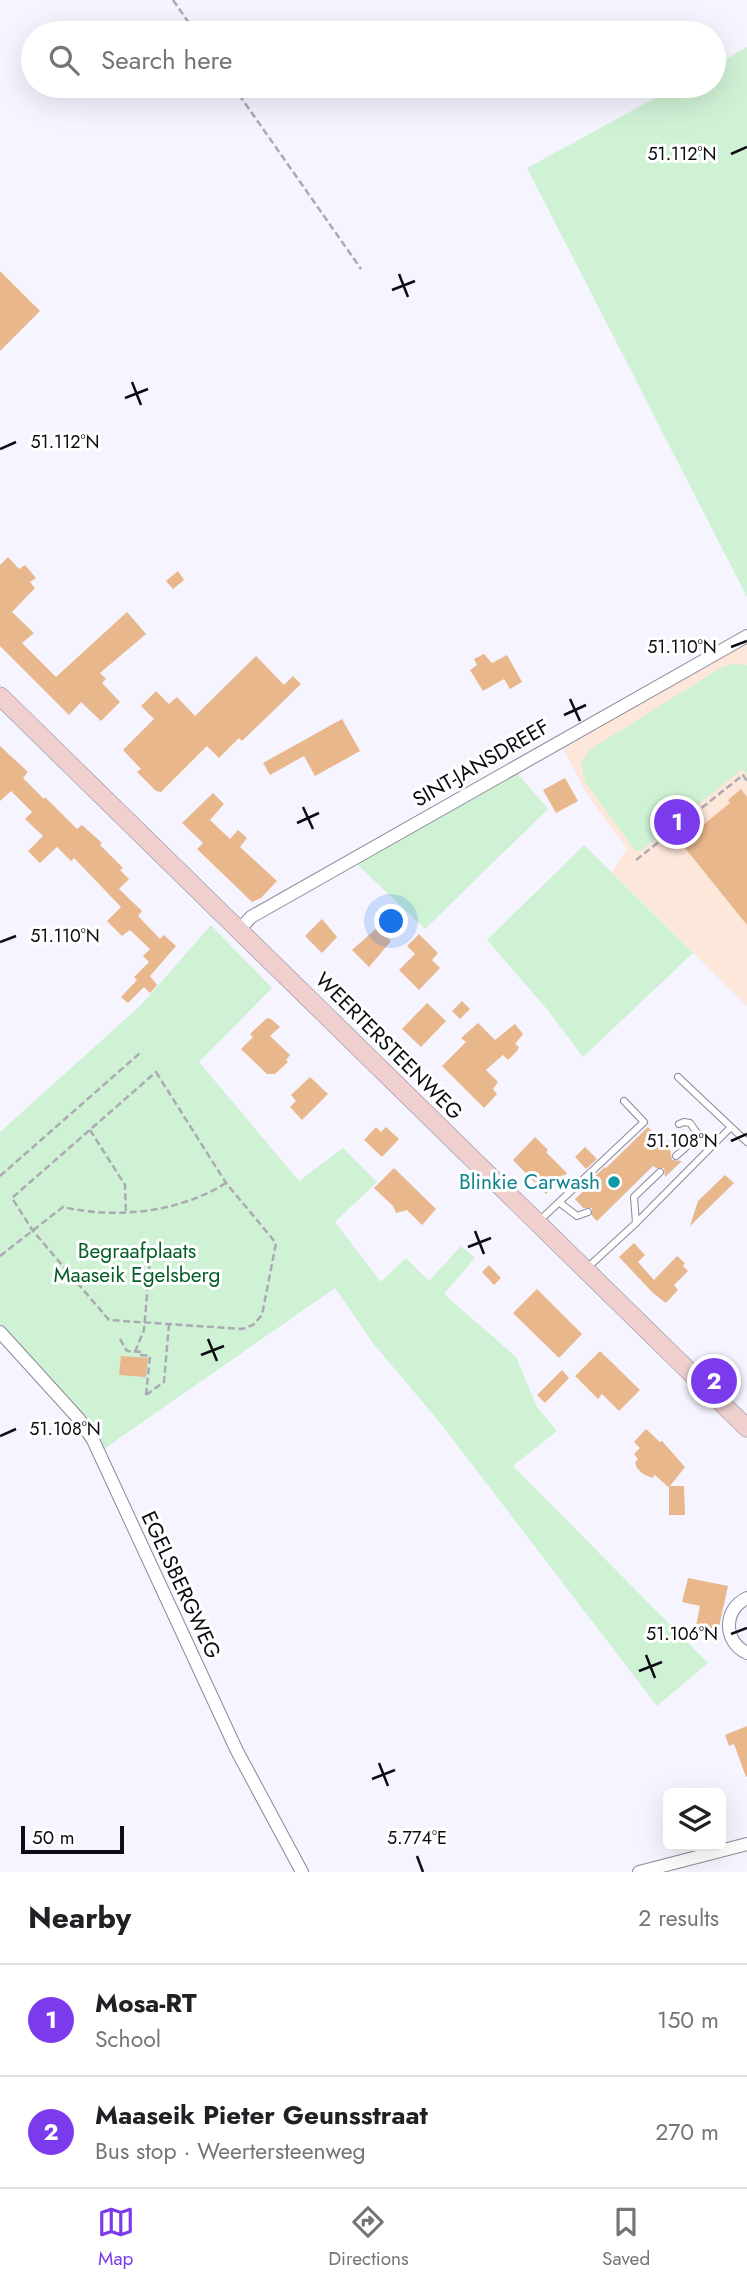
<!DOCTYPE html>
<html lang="en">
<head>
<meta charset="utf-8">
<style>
  body { margin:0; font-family:Jost,sans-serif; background:#f6f6f6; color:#202124 }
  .controls { position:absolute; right:21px; bottom:21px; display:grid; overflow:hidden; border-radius:10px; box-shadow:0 7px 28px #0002 }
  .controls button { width:63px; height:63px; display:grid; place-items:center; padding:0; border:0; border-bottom:2px solid #e0e0e0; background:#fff; color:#202124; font:35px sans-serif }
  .scale { position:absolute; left:21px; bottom:18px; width:103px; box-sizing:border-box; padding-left:7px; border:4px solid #0d0c12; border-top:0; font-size:19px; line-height:24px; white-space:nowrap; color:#0d0c12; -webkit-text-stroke:5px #fff; paint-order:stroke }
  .you { position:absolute; left:392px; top:922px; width:24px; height:24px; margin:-18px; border:5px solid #fff; border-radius:50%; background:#1a73e8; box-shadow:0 0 0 10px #1a73e833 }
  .badge { display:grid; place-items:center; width:46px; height:46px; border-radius:50%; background:#7c3aed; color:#fff; font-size:23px; font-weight:700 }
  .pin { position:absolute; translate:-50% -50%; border:4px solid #fff; box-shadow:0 2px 7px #0006 }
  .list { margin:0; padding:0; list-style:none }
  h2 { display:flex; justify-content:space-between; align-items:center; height:91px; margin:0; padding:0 28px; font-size:30px }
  h2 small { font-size:23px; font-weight:400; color:#757577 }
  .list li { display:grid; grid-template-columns:46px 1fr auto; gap:21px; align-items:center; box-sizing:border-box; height:112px; padding:0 28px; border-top:2px solid #e0e0e0 }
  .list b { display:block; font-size:26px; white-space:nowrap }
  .list p { margin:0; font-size:23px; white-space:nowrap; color:#757577 }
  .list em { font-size:23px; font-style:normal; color:#757577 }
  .icon { flex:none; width:38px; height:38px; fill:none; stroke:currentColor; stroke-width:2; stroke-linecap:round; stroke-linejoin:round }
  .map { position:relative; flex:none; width:747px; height:1872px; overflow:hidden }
  .search { position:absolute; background:#fff; box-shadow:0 7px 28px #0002; left:21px; right:21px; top:21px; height:77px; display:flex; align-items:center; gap:18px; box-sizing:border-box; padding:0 24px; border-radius:38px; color:#757577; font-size:26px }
  .sheet { height:315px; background:#fff }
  nav { display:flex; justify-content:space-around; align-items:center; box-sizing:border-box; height:98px; border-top:2px solid #e0e0e0; background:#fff; font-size:19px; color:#757577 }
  nav a { display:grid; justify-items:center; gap:4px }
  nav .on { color:#7c3aed }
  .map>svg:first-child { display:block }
  .education { fill:#fde6da }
  .green { fill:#cff2d5 }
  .building { fill:#e9b78c }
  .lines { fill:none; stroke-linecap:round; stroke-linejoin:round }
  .lane-casing { stroke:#8a8899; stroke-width:8 }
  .street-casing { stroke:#8a8899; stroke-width:14 }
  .secondary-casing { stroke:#8a8899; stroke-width:19 }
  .path { stroke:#abaab3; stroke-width:2.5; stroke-dasharray:7 3.5; stroke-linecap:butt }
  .lane { stroke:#fff; stroke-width:6 }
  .street { stroke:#fff; stroke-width:12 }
  .secondary { stroke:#efd0cf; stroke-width:18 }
  .ticks { fill:none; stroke:#0d0c12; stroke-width:2.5 }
  .culture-dot { fill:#0f9aa8; stroke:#fff; stroke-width:2.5 }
  .labels { text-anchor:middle; stroke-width:6; stroke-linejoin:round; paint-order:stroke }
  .street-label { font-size:21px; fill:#0d0c12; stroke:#fff }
  .culture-label { font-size:21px; fill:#0d838f; stroke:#fff; text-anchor:end }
  .park-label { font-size:21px; fill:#065d29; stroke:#fff }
  .ticks-label { font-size:18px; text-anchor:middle; fill:#0d0c12; stroke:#fff; stroke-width:6; stroke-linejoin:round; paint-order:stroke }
</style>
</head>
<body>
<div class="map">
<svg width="747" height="1872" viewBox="0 0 747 1872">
  <rect width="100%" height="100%" fill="#f5f4ff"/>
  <path class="education" d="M747 643V1006L612 872 627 849 587 794 562 747Z"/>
  <path class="green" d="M747 47V597L527 168 677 86H714V66Z
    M733 664 747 665V775L742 769 641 851 635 850 585 782 581 763 591 749 722 667Z
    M517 773 548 809 425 929 357 864Z
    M584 845 693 953 583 1057 546 1008 487 940Z
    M211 925 272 988 199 1062 299 1181 343 1148 377 1182 335 1222 381 1282 406 1258 429 1281 461 1246 475 1258 444 1294 516 1357 537 1407 557 1431 513 1466 708 1663 657 1706 441 1424 373 1343 335 1288 104 1449 88 1421 0 1324V1132L141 1005Z"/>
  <path class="building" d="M0 271 40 311 0 351Z
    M8 557 19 569 25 565 36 578 30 582 35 588 12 612 34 633 22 643 56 677 127 612 146 634 100 673 106 679 102 683 120 702 101 721 81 702 69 715 0 646V565Z
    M178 571 184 580 173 589 166 581Z
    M484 654 492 663 507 655 522 682 510 689 504 679 483 691 470 670 477 665 474 659Z
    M256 656 284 685 293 676 301 684 242 741 239 738 219 758 207 746 161 792 156 791 137 772 141 769 123 750 154 719 141 706 156 691 169 704 177 697 195 716Z
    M342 719 360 751 315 776 304 756 270 775 263 763Z
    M0 746 28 772 23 778 44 799 45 797 77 829 82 825 102 843 100 845 123 868 120 870 129 879 119 889 142 911 138 916 160 939 164 935 176 946 150 976 157 985 150 993 144 987 128 1003 121 997 137 980 134 977 149 962 143 956 150 949 130 930 122 936 107 921 121 907 74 858 71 861 57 847 40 863 28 851 43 836 25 819 32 812 11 791 0 801Z
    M565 778 578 801 556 813 543 790Z
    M741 789 747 797V925L681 843 730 803 728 800Z
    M213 793 224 804 210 820 230 839 238 830 247 838 240 847 277 881 261 898 252 902 197 849 203 843 182 823Z
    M322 919 337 937 322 953 305 936Z
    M377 928 391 941 369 967 352 950Z
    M419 934 438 953 432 960 440 968 419 990 399 970 415 954 407 946Z
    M462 1001 470 1009 460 1019 452 1011Z
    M427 1003 446 1021 421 1047 402 1029Z
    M267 1018 271 1019 280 1027 270 1036 290 1055 286 1060 288 1062 275 1074H267L241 1049 253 1037 250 1034Z
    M478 1023 495 1040 515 1024 523 1034 515 1044 519 1047 517 1051 508 1060 503 1055 486 1070 498 1082 493 1089 497 1094 484 1108 442 1066 466 1042 461 1038Z
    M310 1077 328 1094 302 1120 290 1107 296 1101 291 1095Z
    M376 1127 381 1132 386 1127 399 1139 382 1157 364 1140Z
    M648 1127 670 1149 672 1160 682 1161 665 1177 664 1168H656L653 1166 597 1221 592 1216V1208H583L575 1199 596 1179 594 1177 605 1167 606 1168Z
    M535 1137 548 1150 546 1152 567 1173 546 1194 513 1160Z
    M585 1147 597 1159 586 1169 575 1157Z
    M394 1168 436 1209 422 1225 407 1210 396 1213 393 1206 374 1188Z
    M725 1175 734 1183 690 1226 698 1201Z
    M634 1243 645 1255 638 1262 654 1280 677 1256 685 1263 683 1266 688 1271 674 1285 678 1290 666 1303 653 1293 619 1257Z
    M489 1265 501 1278 494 1285 482 1272Z
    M537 1289 582 1334 559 1358 513 1313Z
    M600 1351 640 1390 619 1411 602 1394 598 1399 575 1376Z
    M121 1356 148 1358 146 1377 119 1375Z
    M562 1370 569 1378 545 1403 537 1395Z
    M646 1429 660 1442 662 1441 685 1467 670 1486H684L685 1515H669V1486L668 1487 655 1475 652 1478 643 1474 637 1468 635 1462 638 1459 634 1454 640 1448 634 1442Z
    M688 1578 728 1586 718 1631 696 1626 700 1606 682 1602Z
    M747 1726V1776L746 1777 734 1744 729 1746 725 1735Z"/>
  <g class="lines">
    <g class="lane-casing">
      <path id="lane" d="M678 1077 747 1142
        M676 1156 694 1140 697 1133 690 1123 684 1122 679 1124
        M560 1203 577 1216 588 1212
        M539 1221 644 1122 624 1101
        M636 1223 634 1197 660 1172
        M586 1269 636 1223 731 1127"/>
    </g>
    <g class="street-casing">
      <path id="street" d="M239 930 251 917 747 636
        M0 1332 79 1419 93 1440 237 1751 302 1872
        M747 1598C723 1609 723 1642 747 1653
        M639 1872 747 1844"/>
    </g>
    <g class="secondary-casing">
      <path id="secondary" d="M0 696 747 1428"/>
    </g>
    <path class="path" d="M173 0 196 33
      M233 86 361 269
      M636 860 743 775 747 781
      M156 1072 226 1183 276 1243 262 1315 253 1325 242 1329 109 1320 33 1231 12 1198Z
      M90 1130 125 1185 126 1214
      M0 1176 140 1053
      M0 1256 63 1207C116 1219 178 1213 226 1183
      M120 1339 127 1351 142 1352 141 1355 150 1356 146 1395
      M135 1352 144 1330 150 1260
      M146 1395 164 1382 169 1324"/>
    <use href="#lane" class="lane"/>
    <use href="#street" class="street"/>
    <use href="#secondary" class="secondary"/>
  </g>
  <path class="ticks" d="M731 154 747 147M399 274 408 297M392 290 415 281M132 382 141 405M125 398 148 389M0 449 16 442M731 647 747 641M570 699 580 721M564 715 586 705M303 807 313 829M297 823 319 813M0 942 16 936M731 1141 747 1134M475 1231 484 1254M468 1247 491 1238M208 1339 217 1361M201 1355 224 1346M0 1436 16 1429M731 1634 747 1628M646 1655 655 1678M639 1671 662 1662M379 1763 388 1786M372 1779 395 1770M417 1856 423 1872"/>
  <circle class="culture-dot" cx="614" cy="1182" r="7"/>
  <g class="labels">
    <g class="street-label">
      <text transform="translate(481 763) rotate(-30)" y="7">SINT-JANSDREEF</text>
      <text transform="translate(389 1046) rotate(45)" y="7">WEERTERSTEENWEG</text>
      <text transform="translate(181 1585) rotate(65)" y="7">EGELSBERGWEG</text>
    </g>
    <g class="culture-label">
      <text x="600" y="1189">Blinkie Carwash</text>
    </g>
    <g class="park-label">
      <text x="137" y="1258">Begraafplaats<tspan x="137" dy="24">Maaseik Egelsberg</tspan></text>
    </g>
  </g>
  <g class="ticks-label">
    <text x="682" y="160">51.112°N</text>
    <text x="65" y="448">51.112°N</text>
    <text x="682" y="653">51.110°N</text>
    <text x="65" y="942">51.110°N</text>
    <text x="682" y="1147">51.108°N</text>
    <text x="65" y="1435">51.108°N</text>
    <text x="682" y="1640">51.106°N</text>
    <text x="417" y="1844">5.774°E</text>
  </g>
</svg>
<div class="controls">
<button><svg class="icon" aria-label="layers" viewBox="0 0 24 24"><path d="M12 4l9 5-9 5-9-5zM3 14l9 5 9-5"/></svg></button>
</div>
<div class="scale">50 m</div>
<div class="you"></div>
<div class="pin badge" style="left:677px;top:822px">1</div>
<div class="pin badge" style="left:714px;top:1381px">2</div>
<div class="search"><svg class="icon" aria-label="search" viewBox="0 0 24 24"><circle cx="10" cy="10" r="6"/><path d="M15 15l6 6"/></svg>Search here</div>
</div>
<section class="sheet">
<h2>Nearby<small>2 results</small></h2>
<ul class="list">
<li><span class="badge">1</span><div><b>Mosa-RT</b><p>School</p></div><em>150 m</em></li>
<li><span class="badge">2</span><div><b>Maaseik Pieter Geunsstraat</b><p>Bus stop · Weertersteenweg</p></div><em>270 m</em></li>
</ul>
</section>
<nav>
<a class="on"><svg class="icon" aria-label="map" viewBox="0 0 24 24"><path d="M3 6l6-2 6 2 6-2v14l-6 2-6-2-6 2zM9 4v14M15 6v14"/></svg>Map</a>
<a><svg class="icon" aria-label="directions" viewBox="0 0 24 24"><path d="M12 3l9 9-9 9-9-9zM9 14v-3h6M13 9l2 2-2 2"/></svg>Directions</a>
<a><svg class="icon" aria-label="saved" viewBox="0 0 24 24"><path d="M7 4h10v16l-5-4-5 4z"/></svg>Saved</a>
</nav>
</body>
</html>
